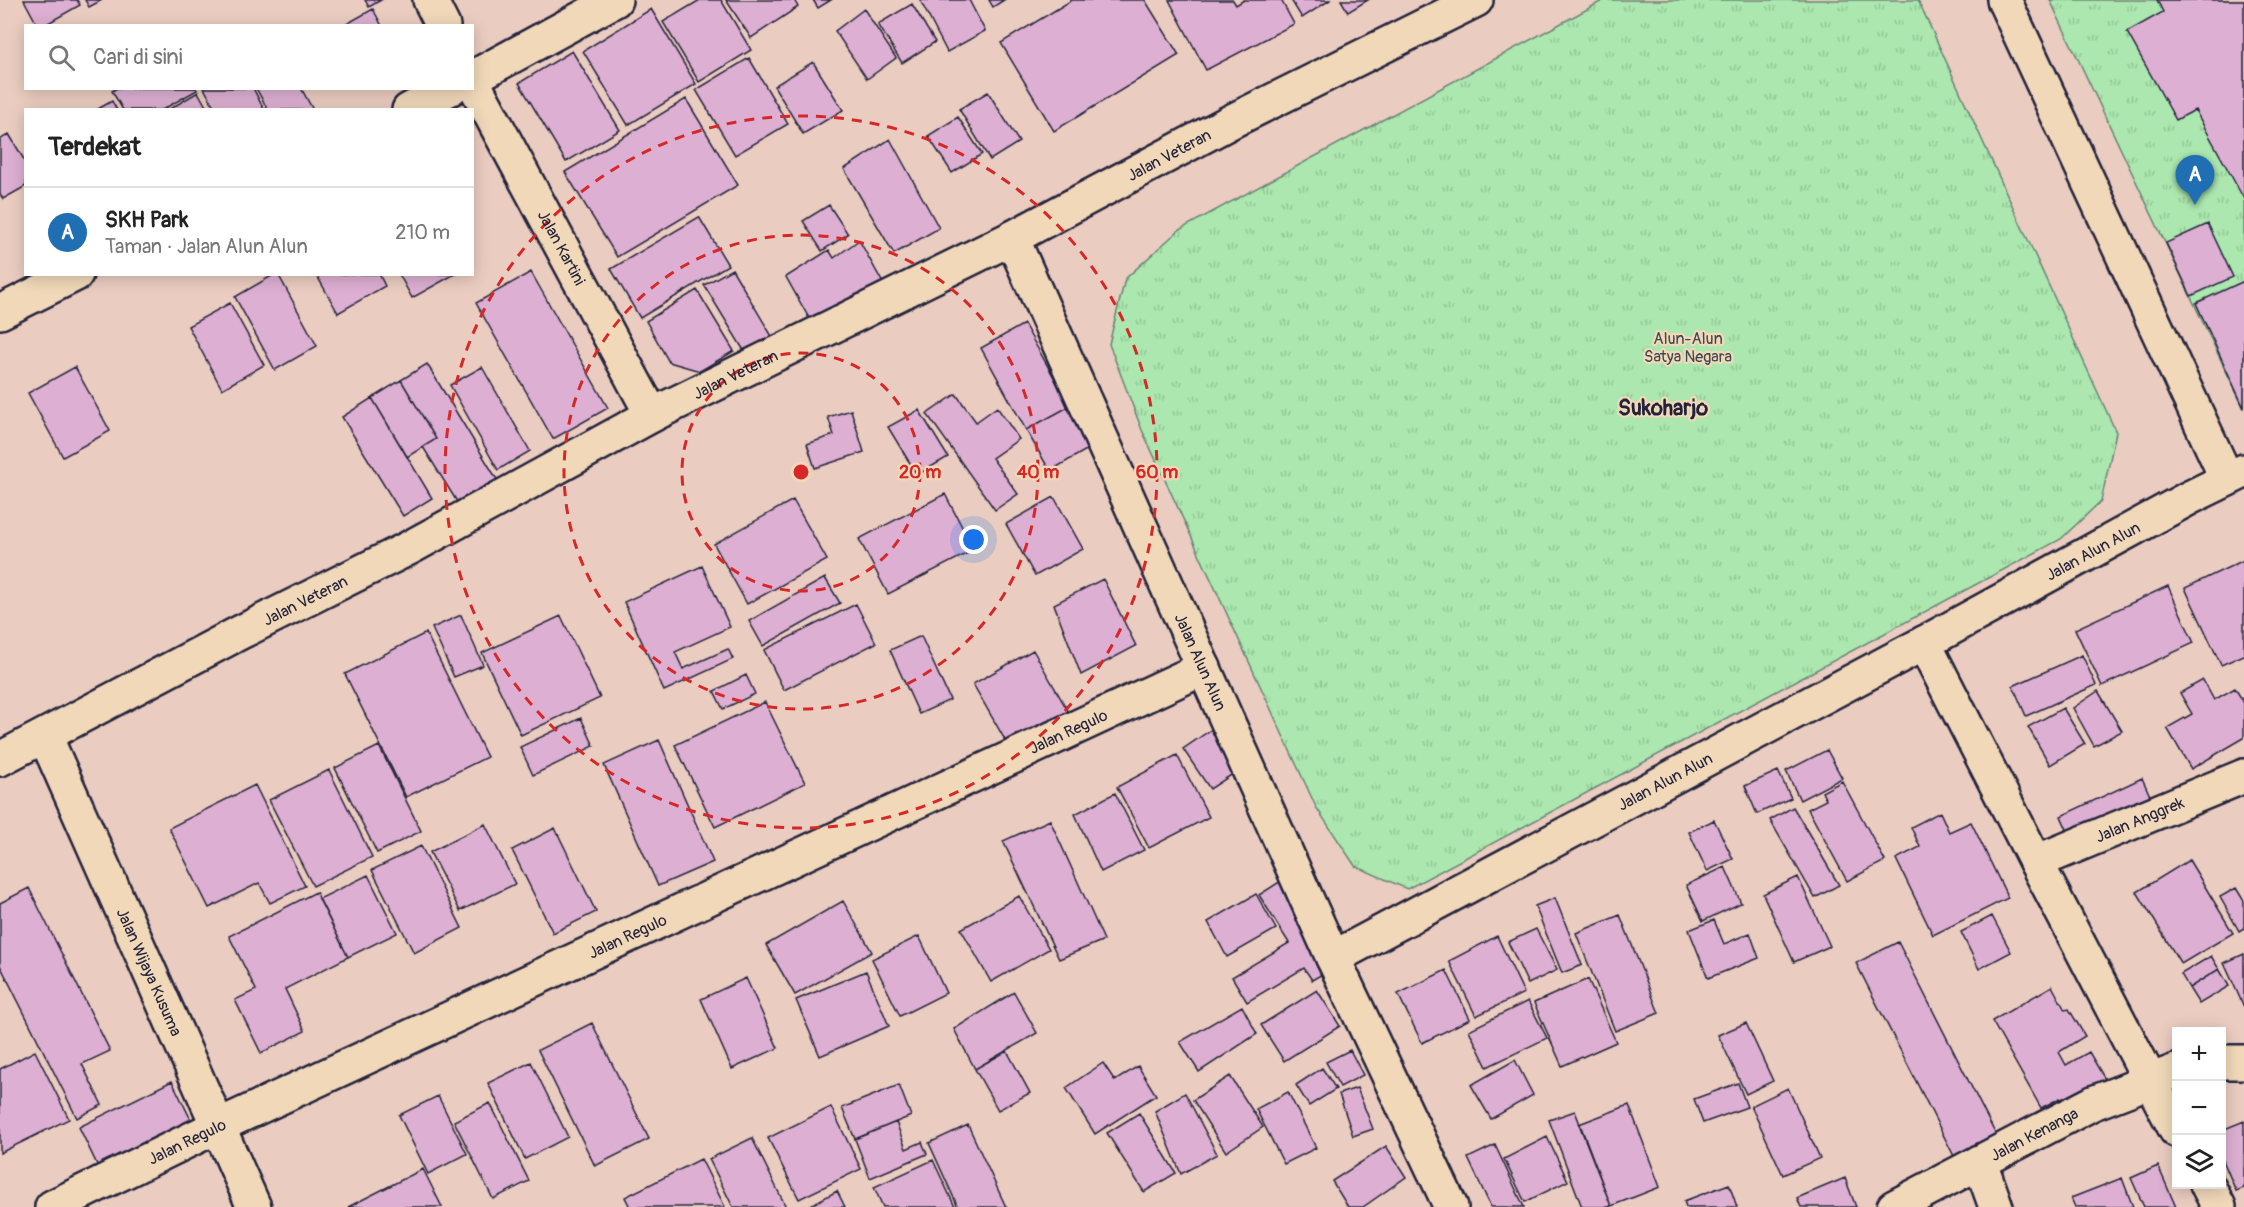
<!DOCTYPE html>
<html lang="id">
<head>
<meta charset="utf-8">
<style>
  body { margin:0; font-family:Pangolin,sans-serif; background:#f2f2f2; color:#222 }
  .controls { position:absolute; right:18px; bottom:18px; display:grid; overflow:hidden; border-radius:0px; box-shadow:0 3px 15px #0003 }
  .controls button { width:54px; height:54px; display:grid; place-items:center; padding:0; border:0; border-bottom:2px solid #e0e0e0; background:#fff; color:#222; font:30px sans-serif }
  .you { position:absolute; left:974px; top:540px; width:21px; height:21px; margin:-15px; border:4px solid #fff; border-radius:50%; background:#1a73e8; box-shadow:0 0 0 9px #1a73e833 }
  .badge { display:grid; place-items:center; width:39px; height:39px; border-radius:50%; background:#1f6fb2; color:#fff; font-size:20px; font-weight:700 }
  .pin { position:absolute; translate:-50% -50px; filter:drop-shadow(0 2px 3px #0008) }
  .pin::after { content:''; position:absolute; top:32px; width:21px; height:18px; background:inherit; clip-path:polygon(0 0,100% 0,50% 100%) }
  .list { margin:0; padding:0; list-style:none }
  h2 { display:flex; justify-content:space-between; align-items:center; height:78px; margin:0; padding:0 24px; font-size:26px }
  h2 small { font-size:20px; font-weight:400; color:#767676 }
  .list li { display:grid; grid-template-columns:39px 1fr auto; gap:18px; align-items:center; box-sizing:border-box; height:90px; padding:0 24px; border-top:2px solid #e0e0e0 }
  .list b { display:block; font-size:22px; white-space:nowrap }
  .list p { margin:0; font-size:20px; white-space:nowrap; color:#767676 }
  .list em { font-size:20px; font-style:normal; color:#767676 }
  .icon { flex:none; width:33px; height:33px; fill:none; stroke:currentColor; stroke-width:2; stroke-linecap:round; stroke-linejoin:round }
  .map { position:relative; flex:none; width:2244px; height:1207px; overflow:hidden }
  .search { position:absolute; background:#fff; box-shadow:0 3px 15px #0003; left:24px; top:24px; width:450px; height:66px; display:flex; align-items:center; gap:15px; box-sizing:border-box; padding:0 21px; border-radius:0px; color:#767676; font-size:22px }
  .panel { position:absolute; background:#fff; box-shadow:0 3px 15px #0003; left:24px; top:108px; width:450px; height:168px; border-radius:0px }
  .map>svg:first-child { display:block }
  .park { fill:url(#park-tufts); stroke:#668474; stroke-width:1.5 }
  .building { fill:#ddafd2; stroke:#22223b; stroke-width:1.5 }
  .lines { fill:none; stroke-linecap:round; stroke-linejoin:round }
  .street-casing { stroke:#22223b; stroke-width:38 }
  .secondary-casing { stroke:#22223b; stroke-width:38 }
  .street { stroke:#f1d8b9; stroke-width:33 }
  .secondary { stroke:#f1d8b9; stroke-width:33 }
  .ring { fill:none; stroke:#d62828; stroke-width:3; stroke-dasharray:10 8 }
  .labels { text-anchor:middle; stroke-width:4.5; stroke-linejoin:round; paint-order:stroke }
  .street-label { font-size:16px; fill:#22223b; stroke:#f1d8b9 }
  .park-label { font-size:16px; fill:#3d4952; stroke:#f1d8b9 }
  .district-label { font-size:22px; font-weight:bold; fill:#22223b; stroke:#f1d8b9 }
  .centre { fill:#d62828; stroke:#f1d8b9; stroke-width:3 }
  .ring-label { font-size:18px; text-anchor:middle; font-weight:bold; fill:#d62828; stroke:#f1d8b9; stroke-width:4.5; stroke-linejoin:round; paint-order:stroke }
</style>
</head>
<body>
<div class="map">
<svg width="2244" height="1207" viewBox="0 0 2244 1207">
  <defs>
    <pattern id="park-tufts" width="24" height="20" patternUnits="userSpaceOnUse" patternTransform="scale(1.5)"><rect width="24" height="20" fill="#abe7ae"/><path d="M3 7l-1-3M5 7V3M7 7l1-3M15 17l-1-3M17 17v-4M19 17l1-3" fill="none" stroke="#93c697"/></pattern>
  </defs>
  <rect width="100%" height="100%" fill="#ebccc0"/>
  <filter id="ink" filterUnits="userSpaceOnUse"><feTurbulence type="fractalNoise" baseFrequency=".0167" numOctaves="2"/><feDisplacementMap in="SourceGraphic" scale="12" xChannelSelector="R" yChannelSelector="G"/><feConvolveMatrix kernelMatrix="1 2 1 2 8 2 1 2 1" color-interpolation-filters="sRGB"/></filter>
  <g filter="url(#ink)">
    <path class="park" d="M1604 0H1918L2116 432 2101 501 2061 539 1407 889 1355 866 1316 807 1142 430 1109 344 1125 279 1179 230Z
      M2050 0H2244V409Z"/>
    <path class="building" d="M24 0H77L80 5 43 26H38Z
      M85 0H102L89 7Z
      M365 0H381L369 7Z
      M700 0H721L751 50 699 82 663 22Z
      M726 0H794L798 7 751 38Z
      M813 0H831L818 8Z
      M920 0H969L985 31 947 52Z
      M989 0H1004L993 7Z
      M1072 0H1145L1179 55 1054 131 1001 43Z
      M1169 0H1233L1236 5 1244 0H1281L1294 24 1206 70Z
      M1291 0H1330L1302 18Z
      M1341 0H1368L1348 12Z
      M2157 0H2244V199L2195 110 2176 120 2127 32 2163 12Z
      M912 4 935 42 902 63 878 24Z
      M373 9 382 26H343Z
      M651 9 696 84 628 125 583 51Z
      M864 9 896 58 867 79 835 31Z
      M572 51 620 130 566 162 519 83Z
      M749 58 788 124 735 155 696 90Z
      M813 62 843 110 803 134 774 86Z
      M117 88H196L197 90 162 110H123L112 91Z
      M204 88H253L264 110H216Z
      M256 88H301L313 110H268Z
      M198 92 208 110H168Z
      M988 92 1019 142 990 160 959 109Z
      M686 99 738 185 617 257 565 172Z
      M112 101 117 110H96Z
      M958 117 982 154 952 173 928 136Z
      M9 134 26 163V186L3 199 0 194V140Z
      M890 139 939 228 894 254 844 169Z
      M829 205 848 234 822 251 803 221Z
      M699 217 728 265 640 318 611 269Z
      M2208 224 2233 277 2191 296 2166 243Z
      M859 240 884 285 814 327 786 277 829 250 834 258Z
      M732 269 773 338 746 354 704 285Z
      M531 272 608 408 553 439 476 303Z
      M275 274H278L317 346 275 370 235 297Z
      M316 274H379L385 286 338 313Z
      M399 274H455L412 298Z
      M2244 281V408L2196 303Z
      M697 290 734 351 700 371 669 362 646 321Z
      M230 303 264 365 222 389 188 326Z
      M1024 324 1070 406 1026 430 981 348Z
      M427 364 498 481 459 505 423 447 436 439 401 380Z
      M75 367 110 431 63 457 28 393Z
      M482 367 530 451 498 470 450 385Z
      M401 380 436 439 407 457 372 398Z
      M956 394 976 422 997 407 1019 439 992 458 1018 494 995 510 927 414Z
      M372 398 432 498 403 516 342 417Z
      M1070 406 1095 445 1050 471 1026 430Z
      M851 410 864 452 815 468 807 444 834 435 828 417Z
      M919 410 948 457 917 475 888 427Z
      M945 494 974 550 888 594 859 539Z
      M1054 497 1083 549 1035 576 1006 524Z
      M793 500 827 560 747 604 714 544Z
      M2244 560V655L2221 665 2185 588Z
      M702 566 730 627 675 652 683 669 728 649 733 659 664 691 624 602Z
      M825 578 840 603 763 646 749 621Z
      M1103 579 1136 646 1081 675 1054 604Z
      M2168 586 2194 643 2102 686 2075 629Z
      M856 604 876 643 784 690 764 650Z
      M461 615 483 665 454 677 432 628Z
      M561 616 600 698 521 735 482 653Z
      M426 633 487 757 406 797 345 674Z
      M921 636 950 700 919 714 890 650Z
      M1033 650 1072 718 1012 752 973 684Z
      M2082 655 2096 685 2026 716 2013 686Z
      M746 675 755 694 723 709 714 691Z
      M2203 680 2214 700 2235 688 2244 703V738L2191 769 2167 728 2192 714 2180 693Z
      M2098 691 2122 731 2094 746 2073 708Z
      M765 702 805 783 715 827 675 745Z
      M2063 708 2085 744 2050 765 2028 727Z
      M581 718 594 746 533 775 520 747Z
      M1212 729 1239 770 1210 789 1183 749Z
      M659 740 713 862 658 886 604 765Z
      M379 746 421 831 377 853 335 768Z
      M1827 750 1842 778 1800 800 1786 771Z
      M1177 755 1209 817 1149 848 1117 787Z
      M329 770 372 857 313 886 269 800Z
      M1778 771 1791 798 1757 814 1745 786Z
      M2142 778 2155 807 2074 845 2061 816Z
      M1842 781 1885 861 1847 881 1808 809 1826 800 1822 792Z
      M255 785 305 886 270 903 259 883 209 908 169 828Z
      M1115 793 1144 850 1101 872 1075 814Z
      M1793 807 1839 885 1815 898 1770 820Z
      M1940 812 1949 832 1971 822 2008 898 1933 935 1896 859 1920 847 1911 827Z
      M1050 820 1104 940 1059 959 1003 841Z
      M1714 820 1733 859 1707 871 1689 832Z
      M485 824 515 884 460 911 430 852Z
      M555 828 596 912 553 933 512 850Z
      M421 846 462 928 414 953 372 870Z
      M2189 860 2233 933 2181 964 2137 892Z
      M1725 867 1741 903 1703 921 1686 885Z
      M368 875 397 933 348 957 319 899Z
      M1798 877 1830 946 1794 962 1763 894Z
      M1281 881 1333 968 1312 980 1304 968 1247 1002 1232 977 1289 943 1259 895Z
      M29 888 110 1051 82 1064 102 1105 77 1118 0 965V903Z
      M2236 888 2244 901V928L2239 931 2220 897Z
      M316 892 348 957 285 989 305 1031 261 1053 235 1000 256 990 229 936Z
      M1256 894 1276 929 1227 957 1208 922Z
      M1019 896 1049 949 991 982 961 929Z
      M1555 898 1582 965 1562 973 1535 906Z
      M843 901 872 952 795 995 766 945Z
      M1620 915 1659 1013 1615 1031 1576 933Z
      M1992 916 2011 952 1979 969 1961 932Z
      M1714 920 1724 944 1750 933 1759 958 1708 978 1689 930Z
      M1536 929 1557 970 1528 984 1508 942Z
      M919 936 946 993 900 1016 872 959Z
      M1497 936 1524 993 1476 1016 1449 961Z
      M1898 942 1999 1141 1957 1162 1856 963Z
      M2244 954V1007L2224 963Z
      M2211 956 2219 969 2189 988 2181 974Z
      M2219 969 2229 986 2199 1004 2189 988Z
      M1446 970 1470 1019 1422 1043 1398 994Z
      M866 971 889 1026 820 1056 796 1000Z
      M746 978 778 1048 732 1069 701 999Z
      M1588 979 1616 1042 1562 1066 1534 1003Z
      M2052 986 2065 1010 2069 1009 2085 1036 2059 1052 2066 1065 2089 1052 2106 1081 2064 1105 2060 1098 2041 1108 1992 1021Z
      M1317 990 1340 1026 1284 1061 1261 1025Z
      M1014 992 1037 1033 975 1069 954 1029Z
      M1528 1001 1547 1038 1487 1067 1469 1030Z
      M1242 1006 1257 1034 1199 1072 1180 1042Z
      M592 1023 649 1139 595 1166 538 1050Z
      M1746 1023 1773 1081 1746 1094 1718 1035Z
      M1350 1050 1363 1075 1340 1087 1326 1062Z
      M35 1051 69 1119 0 1153V1069Z
      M1007 1051 1030 1093 998 1110 975 1069Z
      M1515 1060 1533 1095 1491 1119 1471 1085Z
      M531 1062 568 1137 525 1159 488 1083Z
      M1103 1063 1115 1081 1138 1066 1156 1095 1095 1134 1066 1088Z
      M1322 1068 1336 1089 1309 1106 1296 1085Z
      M1230 1076 1263 1127 1226 1152 1193 1100Z
      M172 1081 195 1128 102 1175 79 1127Z
      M1738 1083 1747 1107 1703 1123 1694 1099Z
      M899 1085 911 1116 855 1139 842 1108Z
      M1357 1088 1373 1129 1353 1136 1339 1094Z
      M1788 1088 1820 1158 1783 1175 1751 1106Z
      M1288 1092 1316 1148 1284 1164 1256 1109Z
      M1185 1093 1217 1154 1181 1174 1155 1111Z
      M438 1096 467 1154 428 1174 399 1115Z
      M490 1103 529 1181 493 1199 454 1121Z
      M1629 1105 1660 1187 1611 1206 1579 1124Z
      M831 1107 861 1169 799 1199 768 1138Z
      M1575 1111 1611 1206 1609 1207H1582L1549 1120Z
      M1139 1113 1176 1173 1144 1192 1107 1133Z
      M2244 1121V1188L2236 1191 2222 1158V1130Z
      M896 1122 906 1149 922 1142 927 1154 870 1178 855 1139Z
      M968 1125 1006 1207H958L929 1143Z
      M1547 1137 1568 1181 1525 1202 1504 1159Z
      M752 1138 786 1207H733L709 1159Z
      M1495 1145 1524 1207H1491L1468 1158Z
      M1386 1146 1406 1177 1363 1207H1348L1332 1181Z
      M701 1159 725 1207H630L625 1197Z
      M933 1160 955 1207H883L874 1187Z
      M2158 1166 2176 1207H2144L2131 1178Z
      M423 1169 442 1207H348Z
      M1845 1178 1856 1207H1801L1797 1198Z
      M2122 1178 2133 1207H2075L2071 1198Z
      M1729 1184 1737 1207H1686L1684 1201Z
      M837 1191 845 1207H807Z"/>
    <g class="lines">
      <g class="street-casing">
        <g id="street">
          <path d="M430 0 443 26"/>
          <path d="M2004 0 2227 479"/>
          <path d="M472 78 615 0"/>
          <path id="s1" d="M472 80 652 415"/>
          <path d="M409 110 451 88"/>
          <path id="s2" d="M1012 238 1333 958 1451 1207"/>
          <path d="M0 312 76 274"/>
          <path d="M1924 643 2036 862 2176 1130"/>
          <path id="s3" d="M45 736 254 1207"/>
          <path id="s4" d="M2036 862 2244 776"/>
          <path id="s5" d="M1333 958 1924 643 2189 498 2244 471"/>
          <path d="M2222 1062H2244"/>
          <path d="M1980 1162 1996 1207"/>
          <path d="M2207 1184 2219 1207"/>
          <path id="s6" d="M52 1207 218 1126 1204 668"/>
          <path id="s7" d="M1894 1207 2093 1103 2176 1071"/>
        </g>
      </g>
      <g class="secondary-casing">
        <g id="secondary">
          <path id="s8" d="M0 759 239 633 409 548 652 415 1012 238 1232 121 1476 0"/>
        </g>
      </g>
      <use href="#street" class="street"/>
      <use href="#secondary" class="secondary"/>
    </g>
  </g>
  <g class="ring">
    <circle cx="801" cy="472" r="119"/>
    <circle cx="801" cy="472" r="237"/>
    <circle cx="801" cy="472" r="356"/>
  </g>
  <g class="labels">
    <g class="street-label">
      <text dy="6" stroke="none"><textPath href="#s8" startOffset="1316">Jalan Veteran</textPath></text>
      <text dy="6" stroke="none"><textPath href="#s1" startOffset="190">Jalan Kartini</textPath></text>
      <text dy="6" stroke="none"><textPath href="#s8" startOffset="830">Jalan Veteran</textPath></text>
      <text dy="6" stroke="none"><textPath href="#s5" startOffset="862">Jalan Alun Alun</textPath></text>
      <text dy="6" stroke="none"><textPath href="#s8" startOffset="344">Jalan Veteran</textPath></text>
      <text dy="6" stroke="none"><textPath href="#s2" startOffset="464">Jalan Alun Alun</textPath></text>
      <text dy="6" stroke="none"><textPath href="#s6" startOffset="1122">Jalan Regulo</textPath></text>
      <text dy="6" stroke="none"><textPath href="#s5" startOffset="376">Jalan Alun Alun</textPath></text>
      <text dy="6" stroke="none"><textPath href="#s4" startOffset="112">Jalan Anggrek</textPath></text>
      <text dy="6" stroke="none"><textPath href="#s6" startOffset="636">Jalan Regulo</textPath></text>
      <text dy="6" stroke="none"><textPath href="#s3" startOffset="258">Jalan Wijaya Kusuma</textPath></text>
      <text dy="6" stroke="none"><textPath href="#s7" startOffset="158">Jalan Kenanga</textPath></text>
      <text dy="6" stroke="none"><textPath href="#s6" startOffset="150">Jalan Regulo</textPath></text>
    </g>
    <g class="park-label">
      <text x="1688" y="344">Alun-Alun<tspan x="1688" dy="18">Satya Negara</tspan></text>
    </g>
    <g class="district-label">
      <text x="1663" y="415">Sukoharjo</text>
    </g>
  </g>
  <circle cx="801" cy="472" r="9" class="centre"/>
  <g class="ring-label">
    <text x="920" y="478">20 m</text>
    <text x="1038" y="478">40 m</text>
    <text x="1157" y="478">60 m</text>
  </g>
</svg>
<div class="controls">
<button>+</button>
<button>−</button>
<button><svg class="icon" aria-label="layers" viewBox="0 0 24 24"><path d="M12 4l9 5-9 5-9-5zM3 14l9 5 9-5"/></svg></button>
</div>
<div class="you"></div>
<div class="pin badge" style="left:2195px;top:205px">A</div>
<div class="search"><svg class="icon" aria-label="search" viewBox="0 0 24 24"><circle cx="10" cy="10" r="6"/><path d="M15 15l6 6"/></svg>Cari di sini</div>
<section class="panel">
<h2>Terdekat<small></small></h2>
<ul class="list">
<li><span class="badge">A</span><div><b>SKH Park</b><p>Taman · Jalan Alun Alun</p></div><em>210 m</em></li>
</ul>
</section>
</div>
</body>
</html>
